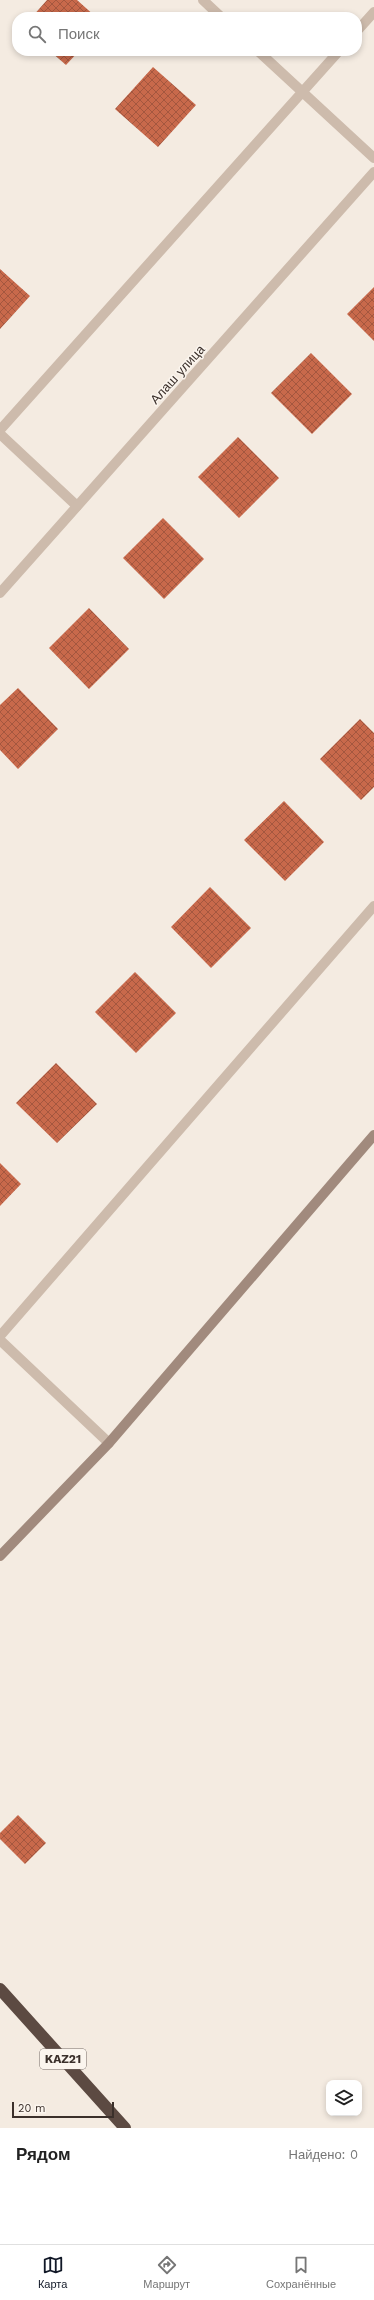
<!DOCTYPE html>
<html lang="ru">
<head>
<meta charset="utf-8">
<style>
  body { margin:0; font-family:"Work Sans",sans-serif; background:#f6f6f6; color:#222 }
  .controls { position:absolute; right:12px; bottom:12px; display:grid; overflow:hidden; border-radius:8px; box-shadow:0 2px 6px #0003 }
  .controls button { width:36px; height:36px; display:grid; place-items:center; padding:0; border:0; border-bottom:1px solid #e0e0e0; background:#fff; color:#222; font:20px sans-serif }
  .scale { position:absolute; left:12px; bottom:10px; width:102px; box-sizing:border-box; padding-left:4px; border:2px solid #3b302b; border-top:0; font-size:11px; line-height:14px; white-space:nowrap; color:#3b302b; -webkit-text-stroke:3px #fbf5ee; paint-order:stroke }
  .list { margin:0; padding:0; list-style:none }
  h2 { display:flex; justify-content:space-between; align-items:center; height:52px; margin:0; padding:0 16px; font-size:17px }
  h2 small { font-size:13px; font-weight:400; color:#767676 }
  .icon { flex:none; width:22px; height:22px; fill:none; stroke:currentColor; stroke-width:2; stroke-linecap:round; stroke-linejoin:round }
  .map { position:relative; flex:none; width:374px; height:2128px; overflow:hidden }
  .search { position:absolute; background:#fff; box-shadow:0 2px 6px #0003; left:12px; right:12px; top:12px; height:44px; display:flex; align-items:center; gap:10px; box-sizing:border-box; padding:0 14px; border-radius:16px; color:#767676; font-size:15px }
  .sheet { height:116px; background:#fff }
  nav { display:flex; justify-content:space-around; align-items:center; box-sizing:border-box; height:56px; border-top:1px solid #e0e0e0; background:#fff; font-size:11px; color:#767676 }
  nav a { display:grid; justify-items:center; gap:2px }
  nav .on { color:#111827 }
  .map>svg:first-child { display:block }
  .building { fill:url(#building-cross-hatch) }
  .lines { fill:none; stroke-linecap:round; stroke-linejoin:round }
  .lane { stroke:#cdbbac; stroke-width:10 }
  .street { stroke:#cdbbac; stroke-width:10 }
  .secondary { stroke:#a18a7d; stroke-width:10 }
  .highway { stroke:#5c4a42; stroke-width:12 }
  .labels { text-anchor:middle; stroke-width:3; stroke-linejoin:round; paint-order:stroke }
  .shield { fill:#fbf5ee; stroke:#756b66; stroke-width:1 }
  .shield-label { font-size:12px; font-weight:bold; fill:#3b302b }
  .street-label { font-size:13px; fill:#3b302b; stroke:#fbf5ee }
</style>
</head>
<body>
<div class="map">
<svg width="374" height="2128" viewBox="0 0 374 2128">
  <defs>
    <pattern id="building-cross-hatch" width="8" height="8" patternUnits="userSpaceOnUse"><rect width="8" height="8" fill="#c8694b"/><path d="M0 0l8 8M0 8l8-8" fill="none" stroke="#a4573f"/></pattern>
  </defs>
  <rect width="100%" height="100%" fill="#f4ebe1"/>
  <path class="building" d="M47 0H77L96 17H32Z
    M50 51H79L66 65Z
    M153 67 196 105 158 147 115 109Z
    M0 269 30 296 0 329Z
    M374 287V341L347 314Z
    M311 353 352 394 312 434 271 393Z
    M238 437 279 478 239 518 198 477Z
    M163 518 204 559 164 599 123 558Z
    M89 608 129 649 89 689 49 648Z
    M18 688 58 729 18 769 0 750V705Z
    M360 719 374 733V787L361 800 320 759Z
    M284 801 324 842 285 881 244 840Z
    M210 887 251 928 211 968 171 927Z
    M135 972 176 1013 136 1053 95 1012Z
    M56 1063 97 1104 57 1143 16 1103Z
    M0 1163 21 1184 0 1206Z
    M18 1815 46 1843 25 1864 0 1839V1833Z"/>
  <g class="lines">
    <path class="lane" d="M0 434 77 506"/>
    <path class="street" d="M203 0 221 17
      M357 31 374 12
      M258 51 374 158
      M0 430 339 51
      M0 593 374 172
      M0 1336 374 906
      M0 1340 109 1443"/>
    <path class="secondary" d="M0 1556 109 1443 374 1135"/>
    <path class="highway" d="M0 1989 125 2128"/>
  </g>
  <g class="labels">
    <rect class="shield" x="40" y="2049" width="46" height="20" rx="3"/>
    <g class="shield-label">
      <text x="63" y="2063">KAZ21</text>
    </g>
    <g class="street-label">
      <text transform="translate(177 374) rotate(-48)" y="5">Алаш улица</text>
    </g>
  </g>
</svg>
<div class="controls">
<button><svg class="icon" aria-label="layers" viewBox="0 0 24 24"><path d="M12 4l9 5-9 5-9-5zM3 14l9 5 9-5"/></svg></button>
</div>
<div class="scale">20 m</div>
<div class="search"><svg class="icon" aria-label="search" viewBox="0 0 24 24"><circle cx="10" cy="10" r="6"/><path d="M15 15l6 6"/></svg>Поиск</div>
</div>
<section class="sheet">
<h2>Рядом<small>Найдено: 0</small></h2>
<ul class="list">
</ul>
</section>
<nav>
<a class="on"><svg class="icon" aria-label="map" viewBox="0 0 24 24"><path d="M3 6l6-2 6 2 6-2v14l-6 2-6-2-6 2zM9 4v14M15 6v14"/></svg>Карта</a>
<a><svg class="icon" aria-label="directions" viewBox="0 0 24 24"><path d="M12 3l9 9-9 9-9-9zM9 14v-3h6M13 9l2 2-2 2"/></svg>Маршрут</a>
<a><svg class="icon" aria-label="saved" viewBox="0 0 24 24"><path d="M7 4h10v16l-5-4-5 4z"/></svg>Сохранённые</a>
</nav>
</body>
</html>
